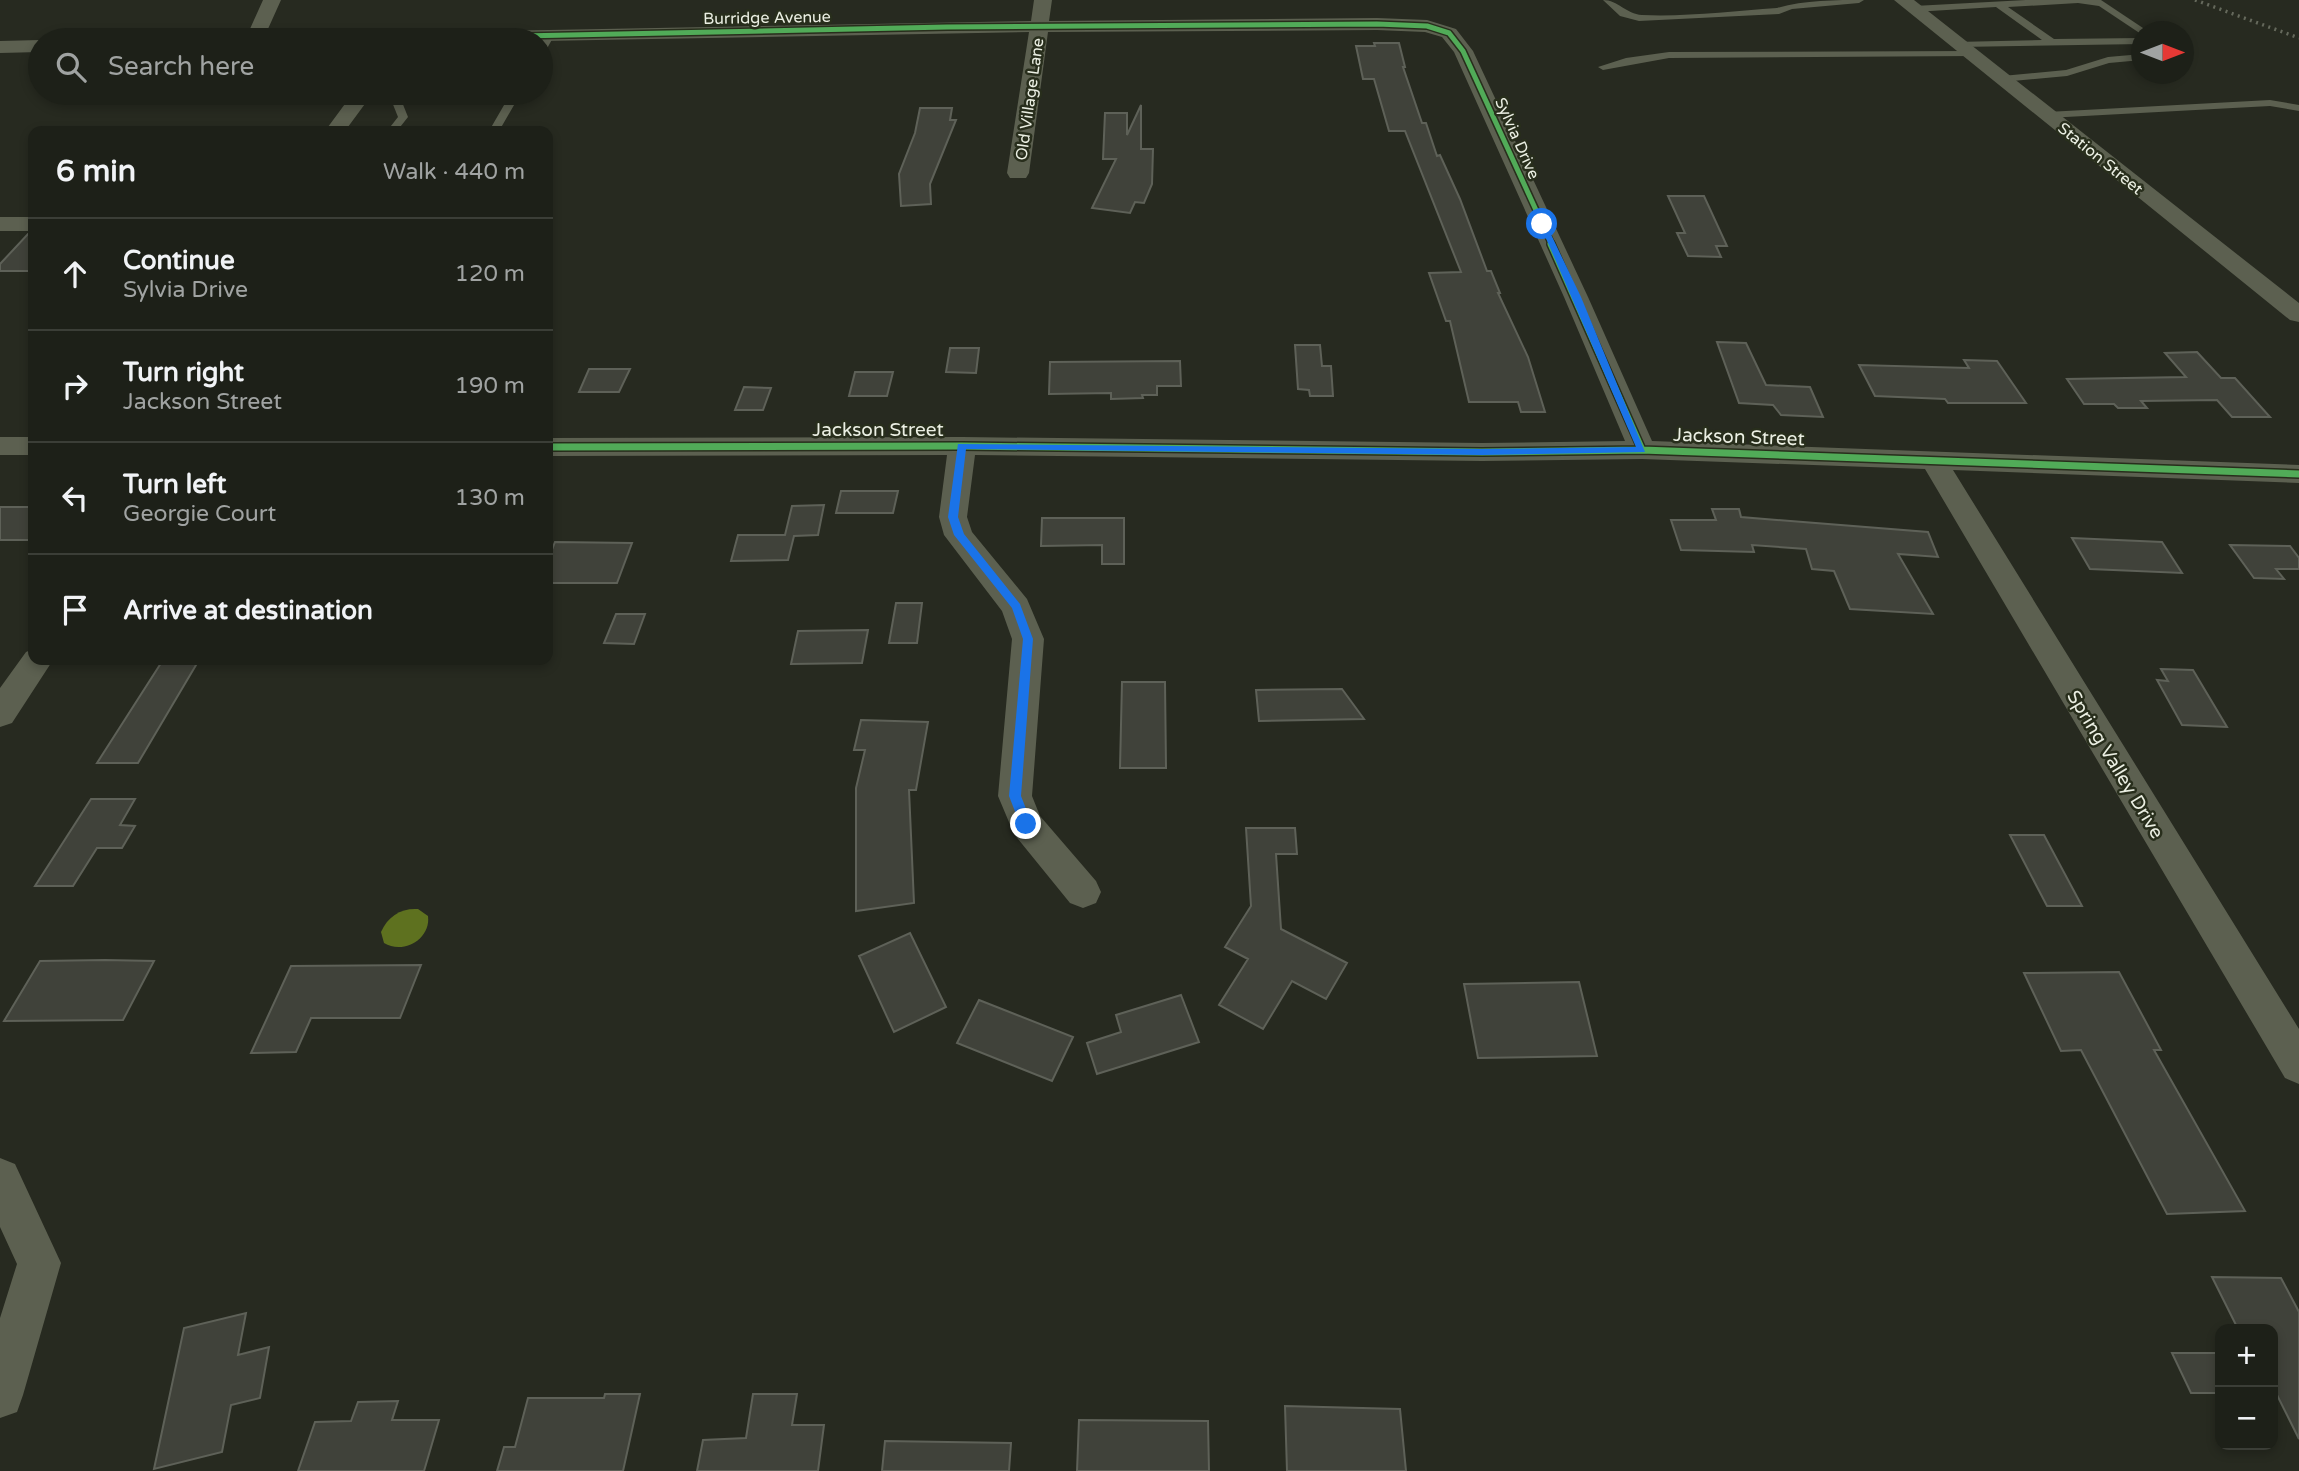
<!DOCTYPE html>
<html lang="en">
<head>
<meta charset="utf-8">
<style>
  body { margin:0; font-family:"Varela Round",sans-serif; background:#252821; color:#f1f3f6 }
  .controls { position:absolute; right:21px; bottom:21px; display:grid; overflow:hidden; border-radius:14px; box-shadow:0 4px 10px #0003 }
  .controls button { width:63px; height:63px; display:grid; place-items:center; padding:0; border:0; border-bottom:2px solid #3b3e37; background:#1d2018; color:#f1f3f6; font:35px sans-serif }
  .compass { position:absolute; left:2131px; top:21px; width:63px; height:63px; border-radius:50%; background:#1d2018; box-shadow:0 4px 10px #0003; rotate:90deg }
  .stop { position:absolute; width:21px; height:21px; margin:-16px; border:5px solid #1a73e8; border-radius:50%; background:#fff }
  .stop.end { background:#1a73e8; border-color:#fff; box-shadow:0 2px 7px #0008 }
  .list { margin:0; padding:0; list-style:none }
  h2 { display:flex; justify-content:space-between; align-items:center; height:91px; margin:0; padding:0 28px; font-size:30px }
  h2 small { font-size:23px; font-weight:400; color:#a0a3a2 }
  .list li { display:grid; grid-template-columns:46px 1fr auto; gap:21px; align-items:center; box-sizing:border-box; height:112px; padding:0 28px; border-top:2px solid #3b3e37 }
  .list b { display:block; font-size:26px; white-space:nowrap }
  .list p { margin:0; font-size:23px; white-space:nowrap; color:#a0a3a2 }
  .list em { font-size:23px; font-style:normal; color:#a0a3a2 }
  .icon { flex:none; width:38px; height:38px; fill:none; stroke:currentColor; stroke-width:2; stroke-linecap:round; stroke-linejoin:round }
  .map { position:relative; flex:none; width:2299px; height:1471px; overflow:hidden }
  .search { position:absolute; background:#1d2018; box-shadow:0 4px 10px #0003; left:28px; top:28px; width:525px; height:77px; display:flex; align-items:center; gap:18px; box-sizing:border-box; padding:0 24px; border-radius:38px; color:#a0a3a2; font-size:26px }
  .panel { position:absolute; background:#1d2018; box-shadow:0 4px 10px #0003; left:28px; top:126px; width:525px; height:539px; border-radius:14px }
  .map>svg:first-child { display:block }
  .water { fill:#5e711f }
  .building { fill:#40423a; stroke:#5e6158; stroke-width:2 }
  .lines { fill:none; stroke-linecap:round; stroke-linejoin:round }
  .service { fill:#5c6050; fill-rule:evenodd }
  .minor { fill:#5c6050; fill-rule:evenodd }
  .rail { stroke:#65695c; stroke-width:3.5; stroke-dasharray:2 4.5; stroke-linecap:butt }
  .cycleway-far1-casing { stroke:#282e1c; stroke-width:8 }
  .cycleway-casing { stroke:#282e1c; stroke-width:10 }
  .cycleway-far1 { stroke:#51ab58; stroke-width:5 }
  .cycleway { stroke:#51ab58; stroke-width:7 }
  .route { fill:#1a73e8 }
  .labels { text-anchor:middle; stroke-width:5; stroke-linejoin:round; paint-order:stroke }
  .far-street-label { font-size:16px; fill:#ebefe3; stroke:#282e1c }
  .street-label { font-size:19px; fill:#ebefe3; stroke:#282e1c }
</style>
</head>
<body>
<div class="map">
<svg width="2299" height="1471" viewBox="0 0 2299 1471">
  <rect width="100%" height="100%" fill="#272a20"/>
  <path class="water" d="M418 909 428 916C431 939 403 955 384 943L381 932C388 916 401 908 418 909Z"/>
  <path class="building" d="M1374 43H1399L1405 67H1403L1422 123H1426L1437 156 1440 155 1460 199 1487 271H1491L1500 293H1498L1528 357 1545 412H1521L1518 402H1469L1450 321H1446L1429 273 1461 272 1405 131H1389L1374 79H1363L1356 46H1375Z
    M1141 105V149H1153L1152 184 1144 203 1135 202 1130 213 1092 208 1116 159H1103L1105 113H1127V135Z
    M920 108H952L950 120H956L930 184 931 204 901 206 899 174 915 133Z
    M1668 196H1704L1727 246H1716L1721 257 1688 256 1677 233H1685Z
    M28 234H33V271H0V264Z
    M1717 342 1746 343 1766 385 1810 387 1823 417 1781 415 1773 405 1739 403Z
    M1295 345H1320L1322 366H1331L1333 396H1310L1309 390 1298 389Z
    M950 348H979L976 373 946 372Z
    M2197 352 2221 378H2235L2270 417H2232L2217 400 2141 401 2147 408H2118L2114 404H2084L2067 379 2186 377 2165 353Z
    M1964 360 1997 361 2026 403H1948L1945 399 1875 396 1859 365 1969 368Z
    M1180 361 1181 386H1157V395H1142L1143 398 1111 399V393L1049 394 1050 362Z
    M589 369H630L619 392H579Z
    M855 372H893L887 396H849Z
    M744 387 771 388 763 410H735Z
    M841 491H898L893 513H836Z
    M824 505 818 535 794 536 788 560 731 561 738 535H785L792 506Z
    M0 507H33V540H0Z
    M1712 509H1739L1741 517 1928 532 1938 557 1898 554 1933 614 1850 609 1834 571 1812 569 1806 549 1752 545 1754 552 1681 550 1671 520H1716Z
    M1042 518H1124V564H1102V545L1041 546Z
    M2072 538 2162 542 2182 573 2090 569Z
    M555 542 632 543 617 583H548V560Z
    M2230 545 2290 546 2299 558V569H2276L2284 579 2254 578Z
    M896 603H922L917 643H889Z
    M616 614H645L634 644 604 643Z
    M868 630 862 663 791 664 798 631Z
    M163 660H199L138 763H97Z
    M2161 669 2193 670 2227 727 2182 725 2157 680 2168 681Z
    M1122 682H1165L1166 768H1120Z
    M1342 689 1364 719 1259 721 1256 690Z
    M861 720 928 722 916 790H909L914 903 856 911V788L865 750H854Z
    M91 799H135L120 825 135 826 122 848H97L73 886H35Z
    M1246 828H1295L1297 854H1276L1281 929 1347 963 1326 999 1292 981 1263 1029 1219 1005 1248 959 1225 947 1251 906Z
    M2010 835H2044L2082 906H2047Z
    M910 933 946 1007 894 1032 859 956Z
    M105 960 154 961 123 1020 4 1021 40 961Z
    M421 965 400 1018H311L296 1052 251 1053 291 966Z
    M2119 972 2161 1050H2154L2245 1211 2167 1214 2081 1050 2061 1051 2024 973Z
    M1579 982 1597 1056 1478 1058 1464 984Z
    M1181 995 1199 1042 1097 1074 1087 1043 1121 1032 1116 1015Z
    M979 1000 1073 1037 1052 1081 957 1043Z
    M2212 1277 2281 1278 2299 1312V1439L2273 1387V1329H2238Z
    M246 1313 238 1355 269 1347 260 1398 231 1405 222 1452 154 1469 184 1328Z
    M2172 1353H2220V1393H2191Z
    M605 1394H640L623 1471H497L504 1447H515L528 1398H604Z
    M753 1394H797L792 1425H824L818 1471H697L703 1440 746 1438Z
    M398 1401 392 1420H439L424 1471H298L315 1422 351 1421 358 1402Z
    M1285 1406 1400 1409 1406 1471H1287Z
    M1079 1420 1208 1421 1209 1471H1077Z
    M885 1441 1011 1443 1009 1471H882Z"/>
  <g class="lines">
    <path class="service" d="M1603 0C1618 0 1626 14 1642 15 1686 17 1733 11 1777 8 1803 0 1836 0 1864 0L1859 3 1792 9 1779 14 1639 21 1620 16Z
      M2101 0 2149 32H2142L2141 34 2099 6 2078 3 2008 7 2054 39 2142 38V44L1959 47 1954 44 1955 42 2042 40 1996 7 1914 12 1909 9 1914 6 2026 0Z
      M549 33 554 36 545 52 541 53V42Z
      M1971 51 1976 54 1975 56 1669 58 1603 70 1598 67 1626 58 1669 52Z
      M2142 54V60L2109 63 2067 76 2002 82 1997 79 2002 76 2066 70 2108 57Z
      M396 93H406L402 102 408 117 397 131H387L398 117 392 102Z
      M511 93H521L499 131H489Z
      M2270 100 2299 105V111L2270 106 2047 118 2042 115 2047 112Z"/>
    <path class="minor" d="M263 0H281L263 40H245Z
      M1034 0H1052L1049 21 1377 18 1427 20 1456 29 1473 51 1588 297 1652 441 2299 465V483L1953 470 2299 1029V1084L2285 1078 1925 469 1642 459 1482 461 975 455 967 517 972 532 1027 599 1044 639 1032 796 1040 816 1096 881 1101 892 1096 903 1083 908 1070 903 1014 834 998 796 1012 639 1002 611 944 535 939 517 947 455 548 456V438L962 437 1482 443 1625 441 1564 297 1454 52 1442 37 1425 32 1377 30 1048 32 1029 173 1026 178H1010L1007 173 1029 32 541 41 327 40 336 34 1031 21Z
      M1894 0H1914L2299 303V322L2290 320Z
      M40 40V52L0 53V41Z
      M353 93H373L345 131H325Z
      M0 217H33V231H0Z
      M0 437H33V455H0Z
      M33 649V660H53L12 723 0 727V688L26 652Z
      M0 1158 15 1164 61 1263 23 1395 17 1412 0 1418V1318L17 1264 0 1227Z"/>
    <path class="rail" d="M2195 0 2299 38"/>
    <g class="cycleway-far1-casing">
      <path id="cycleway-far1" d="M336 40 947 27 1377 24 1427 26 1449 33 1463 51 1552 245"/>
    </g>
    <g class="cycleway-casing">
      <path id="cycleway" d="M1551 244 1642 450
        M548 447 962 446 1482 452 1642 450 2299 474"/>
    </g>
    <use href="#cycleway-far1" class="cycleway-far1"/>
    <use href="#cycleway" class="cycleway"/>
  </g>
  <path class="route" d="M1539 222 1546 224 1581 297 1645 452 1482 455 966 449 958 517 964 534 1020 604 1033 639 1021 796 1032 824 1026 829 1021 827 1009 796 1023 639 1012 608 954 535 948 517 958 444 1482 449 1636 447Z"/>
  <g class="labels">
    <g class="far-street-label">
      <text transform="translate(767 17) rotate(-1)" y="6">Burridge Avenue</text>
      <text transform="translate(1029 99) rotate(-82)" y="6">Old Village Lane</text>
      <text transform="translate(1518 138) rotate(66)" y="6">Sylvia Drive</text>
      <text transform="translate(2101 158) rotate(39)" y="6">Station Street</text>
    </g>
    <g class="street-label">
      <text x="878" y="436">Jackson Street</text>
      <text transform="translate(1739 436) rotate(2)" y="7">Jackson Street</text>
      <text transform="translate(2116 764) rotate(59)" y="7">Spring Valley Drive</text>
    </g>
  </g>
</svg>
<div class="controls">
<button>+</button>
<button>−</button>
</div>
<svg class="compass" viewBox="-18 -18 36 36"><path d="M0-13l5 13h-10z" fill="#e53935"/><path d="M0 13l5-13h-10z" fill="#a0a3a2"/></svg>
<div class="stop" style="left:1542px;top:224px"></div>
<div class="stop end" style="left:1026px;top:824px"></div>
<div class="search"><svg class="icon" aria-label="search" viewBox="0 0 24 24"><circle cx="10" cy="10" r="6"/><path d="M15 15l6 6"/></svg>Search here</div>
<section class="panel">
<h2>6 min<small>Walk · 440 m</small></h2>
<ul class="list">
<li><svg class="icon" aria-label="ahead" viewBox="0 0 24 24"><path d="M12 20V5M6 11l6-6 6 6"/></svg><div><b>Continue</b><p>Sylvia Drive</p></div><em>120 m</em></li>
<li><svg class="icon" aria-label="right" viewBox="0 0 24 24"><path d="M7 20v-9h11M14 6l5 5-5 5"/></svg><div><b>Turn right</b><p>Jackson Street</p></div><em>190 m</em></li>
<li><svg class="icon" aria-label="left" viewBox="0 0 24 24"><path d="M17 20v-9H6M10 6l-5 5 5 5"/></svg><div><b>Turn left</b><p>Georgie Court</p></div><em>130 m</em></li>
<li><svg class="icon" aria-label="arrive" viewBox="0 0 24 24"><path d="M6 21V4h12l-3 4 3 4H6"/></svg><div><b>Arrive at destination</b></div></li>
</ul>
</section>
</div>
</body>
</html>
